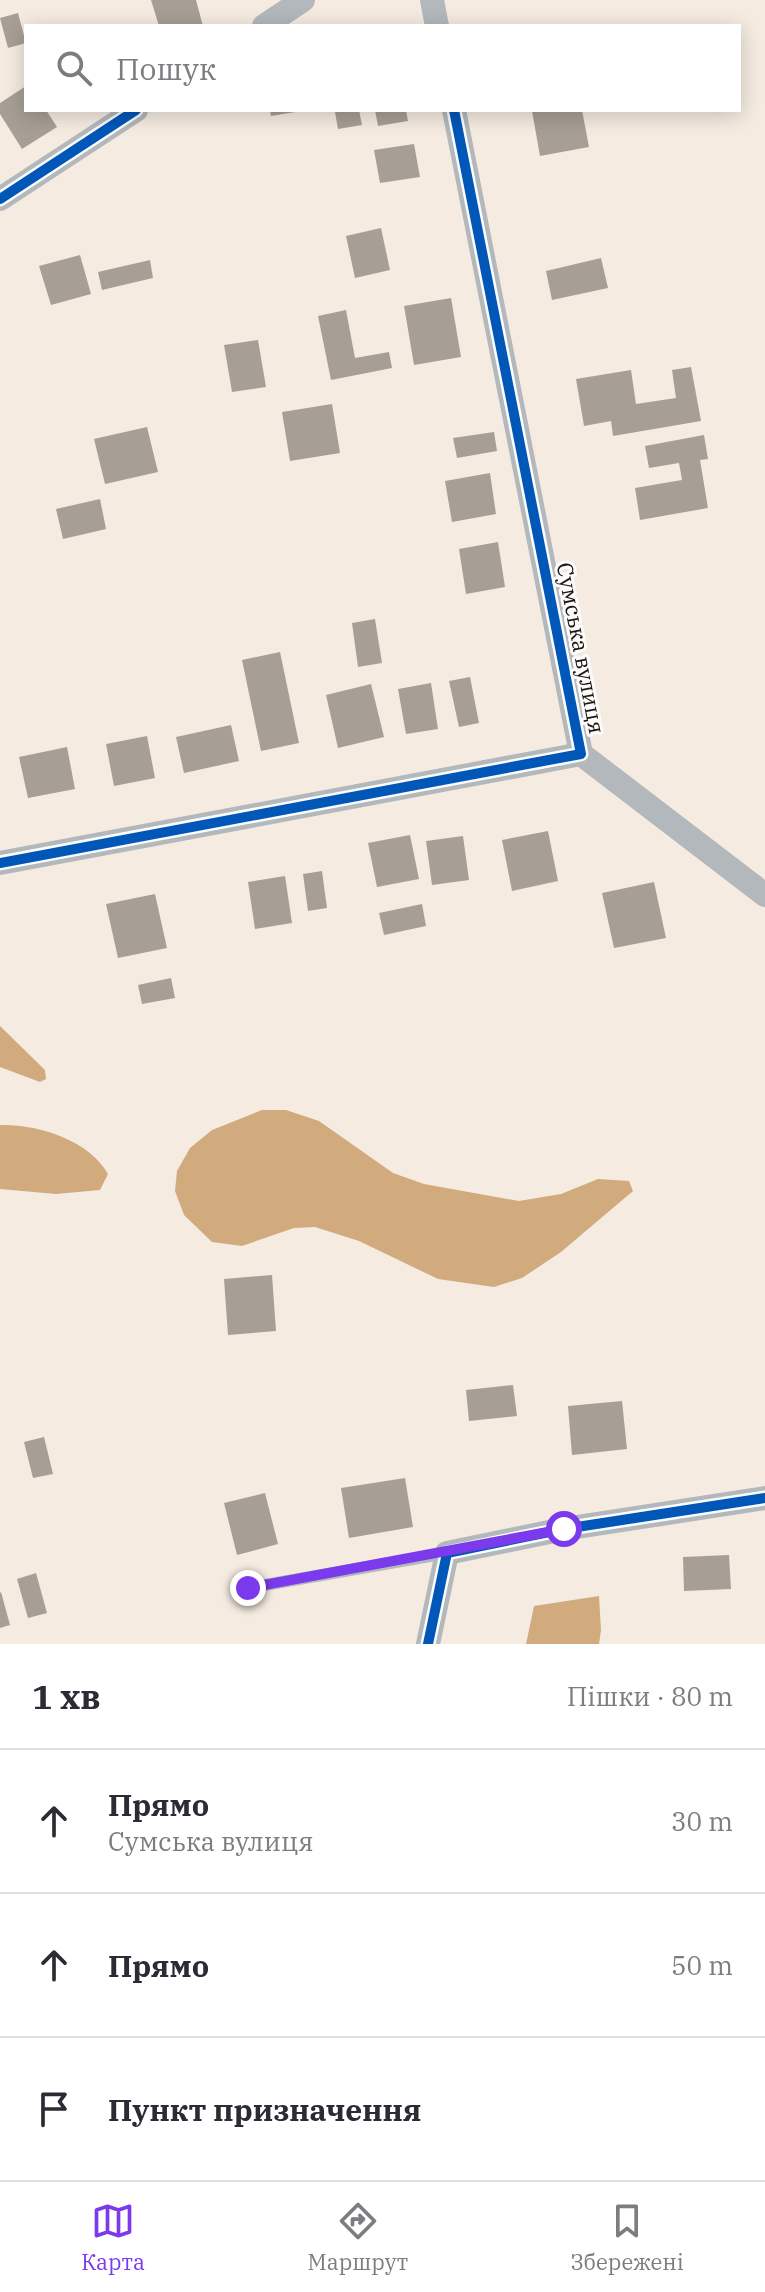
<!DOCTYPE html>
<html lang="uk">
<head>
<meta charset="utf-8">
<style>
  body { margin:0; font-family:"IBM Plex Serif",serif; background:#f7f7f7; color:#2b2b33 }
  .stop { position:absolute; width:24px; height:24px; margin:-18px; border:6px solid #7c3aed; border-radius:50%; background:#fff }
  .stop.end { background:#7c3aed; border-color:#fff; box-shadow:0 2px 8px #0008 }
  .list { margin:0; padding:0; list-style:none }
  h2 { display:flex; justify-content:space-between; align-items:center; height:104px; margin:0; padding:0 32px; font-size:34px }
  h2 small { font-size:26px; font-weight:400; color:#7c7c81 }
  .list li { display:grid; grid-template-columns:52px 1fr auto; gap:24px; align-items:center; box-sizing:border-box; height:144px; padding:0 32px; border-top:2px solid #e1e1e2 }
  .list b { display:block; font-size:30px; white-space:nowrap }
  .list p { margin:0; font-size:26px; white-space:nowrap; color:#7c7c81 }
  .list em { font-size:26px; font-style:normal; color:#7c7c81 }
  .icon { flex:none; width:44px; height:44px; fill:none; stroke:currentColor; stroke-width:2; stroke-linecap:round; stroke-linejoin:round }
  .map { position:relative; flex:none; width:765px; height:1644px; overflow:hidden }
  .search { position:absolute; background:#fff; box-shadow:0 4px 20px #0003; left:24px; right:24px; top:24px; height:88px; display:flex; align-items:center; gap:20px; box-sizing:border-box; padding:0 28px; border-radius:0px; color:#7c7c81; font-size:30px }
  .sheet { height:536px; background:#fff }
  nav { display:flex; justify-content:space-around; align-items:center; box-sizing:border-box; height:112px; border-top:2px solid #e1e1e2; background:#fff; font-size:22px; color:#7c7c81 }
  nav a { display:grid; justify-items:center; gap:4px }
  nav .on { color:#7c3aed }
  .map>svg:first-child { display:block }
  .water { fill:#d1ab7e }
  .building { fill:#a79f96 }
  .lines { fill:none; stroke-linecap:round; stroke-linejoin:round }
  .lane { stroke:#b3b8bd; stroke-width:12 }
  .street { stroke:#b3b8bd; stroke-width:24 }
  .cycleway-casing { stroke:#fcfcfc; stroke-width:15 }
  .cycleway { stroke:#0057b8; stroke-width:10 }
  .route { stroke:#7c3aed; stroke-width:10 }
  .labels { text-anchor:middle; stroke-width:6; stroke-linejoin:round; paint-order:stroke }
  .street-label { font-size:22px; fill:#1c150d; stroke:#fcfcfc }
</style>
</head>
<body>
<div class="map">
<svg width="765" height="1644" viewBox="0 0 765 1644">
  <rect width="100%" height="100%" fill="#f5ebe1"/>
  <path class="water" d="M0 1026 45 1070 46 1079 40 1082 0 1067Z
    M262 1110H286L319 1121 393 1173 424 1184 519 1201 561 1194 598 1179 629 1181 633 1191 561 1252 522 1278 494 1287 438 1279 359 1241 315 1227 294 1228 242 1246 212 1242 184 1215 175 1191 177 1171 190 1148 212 1130Z
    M0 1125C38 1124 89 1140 108 1174L100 1190 56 1194 0 1189Z
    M599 1596 601 1630 599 1644H526L534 1606Z"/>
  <path class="building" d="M151 0H196L203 26H159Z
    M18 13 26 43 8 48 0 18Z
    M26 86V110H46L57 127 22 149 0 114V103Z
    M270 110H295V112L271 116Z
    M346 110H359L362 125 338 129 335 112Z
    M375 110H406L408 121 378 126Z
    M537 110H582L589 147 540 156 532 111Z
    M414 144 420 177 380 183 374 150Z
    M381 228 390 270 355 278 346 236Z
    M80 255 91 294 51 305 39 266Z
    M601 258 608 288 552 300 546 271Z
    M150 260 153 278 102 290 98 272Z
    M451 298 461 357 414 365 404 306Z
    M346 310 355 358 389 352 392 368 331 380 318 316Z
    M258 340 266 387 232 392 224 345Z
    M691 367 701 421 613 436 611 421 584 426 576 379 631 370 636 404 676 398 672 370Z
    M332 404 340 453 290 461 282 412Z
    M147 427 158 472 105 484 94 439Z
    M494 432 497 451 457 458 453 438Z
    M704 435 708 459 700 460 708 508 640 520 635 488 682 480 679 463 649 468 645 446Z
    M490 473 496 514 452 522 445 481Z
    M100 499 106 529 63 539 56 509Z
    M498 542 505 587 466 594 459 549Z
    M375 619 382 663 358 667 352 623Z
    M280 652 299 743 261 751 242 660Z
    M470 677 479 723 459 727 449 681Z
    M431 683 438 729 406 734 398 689Z
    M371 684 384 737 338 748 326 695Z
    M231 725 239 761 184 773 176 737Z
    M147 736 155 778 114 786 106 744Z
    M67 747 75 789 28 798 19 757Z
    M548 831 558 881 512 891 502 840Z
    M410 835 419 879 377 887 368 843Z
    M463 836 469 880 432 885 426 841Z
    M322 871 327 908 308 911 303 874Z
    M285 876 292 923 255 929 248 882Z
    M654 882 666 938 614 948 602 893Z
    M155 894 167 948 118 958 106 904Z
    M422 904 426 926 384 935 379 913Z
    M171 978 175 998 142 1004 138 985Z
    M272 1275 276 1331 228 1335 224 1279Z
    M513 1385 517 1416 469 1421 466 1390Z
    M622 1401 627 1449 572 1455 568 1406Z
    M44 1437 53 1474 33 1478 24 1442Z
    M405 1478 413 1527 349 1538 341 1488Z
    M265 1493 278 1544 237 1555 224 1503Z
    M729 1555 731 1589 684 1591 683 1557Z
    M36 1573 47 1613 28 1618 17 1579Z
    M1 1592 10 1625 0 1628V1593Z"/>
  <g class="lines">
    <path class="lane" d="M248 1588 447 1553"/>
    <path class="street" d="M432 0 437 26
      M264 26 303 0
      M0 199 136 110
      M581 754 765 895
      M0 863 581 754 454 110
      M428 1644 447 1553 564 1529 765 1498"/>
    <g class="cycleway-casing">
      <path id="cycleway" d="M0 199 136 110
        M0 863 581 754 454 110
        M428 1644 447 1553 564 1529 765 1498"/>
    </g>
    <use href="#cycleway" class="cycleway"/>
  </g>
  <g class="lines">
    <path class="route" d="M248 1588 564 1529"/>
  </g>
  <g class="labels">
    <g class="street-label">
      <text transform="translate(581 648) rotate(79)" y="8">Сумська вулиця</text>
    </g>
  </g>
</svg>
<div class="stop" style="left:564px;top:1529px"></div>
<div class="stop end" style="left:248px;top:1588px"></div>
<div class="search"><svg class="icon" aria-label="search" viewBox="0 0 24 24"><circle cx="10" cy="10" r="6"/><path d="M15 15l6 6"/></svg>Пошук</div>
</div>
<section class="sheet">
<h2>1 хв<small>Пішки · 80 m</small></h2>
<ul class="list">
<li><svg class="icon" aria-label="ahead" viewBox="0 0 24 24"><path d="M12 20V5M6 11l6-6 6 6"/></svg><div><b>Прямо</b><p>Сумська вулиця</p></div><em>30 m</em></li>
<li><svg class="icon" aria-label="ahead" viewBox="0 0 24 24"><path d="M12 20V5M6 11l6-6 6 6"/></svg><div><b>Прямо</b></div><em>50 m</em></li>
<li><svg class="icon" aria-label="arrive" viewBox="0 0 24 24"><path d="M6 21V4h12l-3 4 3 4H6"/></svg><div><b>Пункт призначення</b></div></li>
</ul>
</section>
<nav>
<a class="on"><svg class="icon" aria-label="map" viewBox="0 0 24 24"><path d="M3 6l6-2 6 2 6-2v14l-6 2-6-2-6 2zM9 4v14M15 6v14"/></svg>Карта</a>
<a><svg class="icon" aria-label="directions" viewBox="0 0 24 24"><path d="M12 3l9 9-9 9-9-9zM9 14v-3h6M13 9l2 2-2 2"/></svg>Маршрут</a>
<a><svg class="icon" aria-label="saved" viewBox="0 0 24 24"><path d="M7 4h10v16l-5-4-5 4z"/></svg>Збережені</a>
</nav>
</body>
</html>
